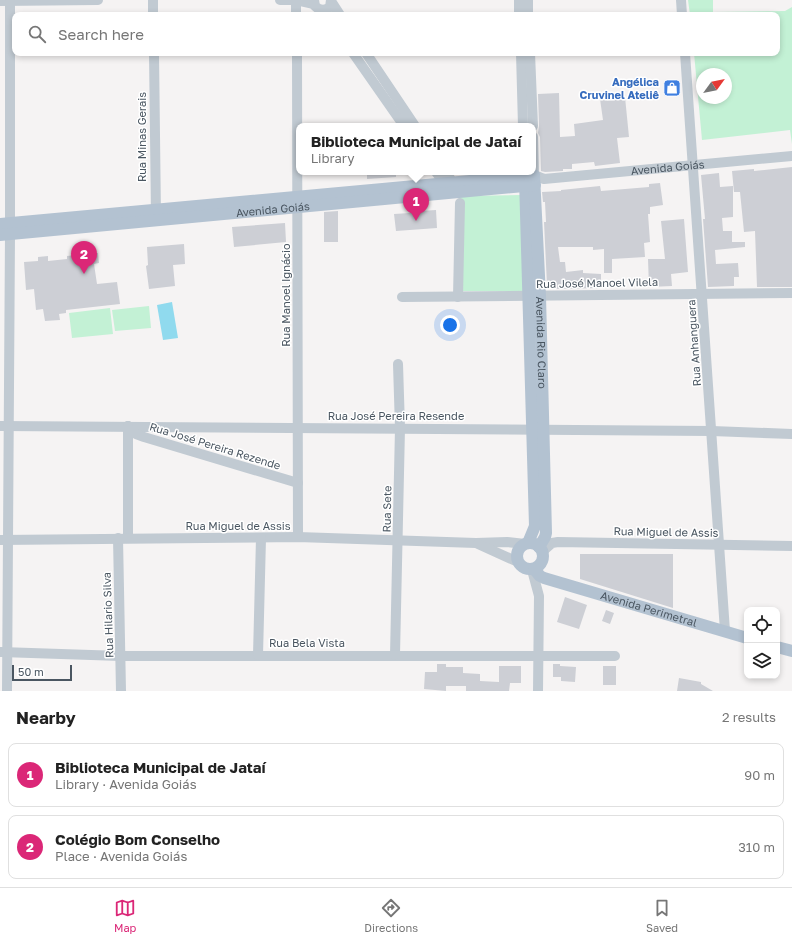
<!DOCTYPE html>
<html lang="en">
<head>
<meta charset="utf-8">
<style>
  body { margin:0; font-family:"Golos Text",sans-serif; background:#f6f6f6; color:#222 }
  .controls { position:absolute; right:12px; bottom:12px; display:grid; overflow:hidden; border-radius:8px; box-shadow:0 2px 6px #0003 }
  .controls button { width:36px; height:36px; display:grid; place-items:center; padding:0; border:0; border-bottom:1px solid #e0e0e0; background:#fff; color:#222; font:20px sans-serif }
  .compass { position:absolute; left:696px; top:68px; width:36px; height:36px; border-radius:50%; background:#fff; box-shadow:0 2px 6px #0003; rotate:57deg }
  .scale { position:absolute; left:12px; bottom:10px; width:60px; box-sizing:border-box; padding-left:4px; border:2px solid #4a5661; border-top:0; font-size:11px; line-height:14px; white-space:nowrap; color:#4a5661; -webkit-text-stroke:3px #fff; paint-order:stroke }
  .you { position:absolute; left:450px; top:325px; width:14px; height:14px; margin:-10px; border:3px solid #fff; border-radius:50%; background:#1a73e8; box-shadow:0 0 0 6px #1a73e833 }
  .badge { display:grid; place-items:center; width:26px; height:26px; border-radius:50%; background:#db2777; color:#fff; font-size:13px; font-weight:700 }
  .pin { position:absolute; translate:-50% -33px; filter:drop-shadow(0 1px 2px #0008) }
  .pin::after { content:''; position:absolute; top:21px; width:14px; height:12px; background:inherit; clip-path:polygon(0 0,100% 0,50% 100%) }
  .popup { position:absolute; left:296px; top:123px; width:240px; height:52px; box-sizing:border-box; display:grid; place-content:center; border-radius:8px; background:#fff; filter:drop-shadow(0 1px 3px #0005); font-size:13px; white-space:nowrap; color:#767676 }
  .popup b { font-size:15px; color:#222 }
  .popup::after { content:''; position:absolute; left:50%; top:100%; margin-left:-8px; border:8px solid transparent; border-top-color:#fff }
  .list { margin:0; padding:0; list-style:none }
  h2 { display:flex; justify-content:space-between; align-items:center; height:52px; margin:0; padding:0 16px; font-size:17px }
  h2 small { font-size:13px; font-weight:400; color:#767676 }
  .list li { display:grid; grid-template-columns:26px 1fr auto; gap:12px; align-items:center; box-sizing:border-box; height:64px; margin:0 8px 8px; padding:0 8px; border:1px solid #e0e0e0; border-radius:8px }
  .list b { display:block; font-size:15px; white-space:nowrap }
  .list p { margin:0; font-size:13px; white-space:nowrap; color:#767676 }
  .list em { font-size:13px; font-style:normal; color:#767676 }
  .icon { flex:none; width:22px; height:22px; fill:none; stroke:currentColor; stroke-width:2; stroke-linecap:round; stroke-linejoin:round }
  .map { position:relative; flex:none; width:792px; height:691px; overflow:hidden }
  .search { position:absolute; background:#fff; box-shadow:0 2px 6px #0003; left:12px; right:12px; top:12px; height:44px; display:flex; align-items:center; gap:10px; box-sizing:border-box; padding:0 14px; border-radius:8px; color:#767676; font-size:15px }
  .sheet { height:196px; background:#fff }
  nav { display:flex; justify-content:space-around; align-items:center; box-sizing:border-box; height:56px; border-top:1px solid #e0e0e0; background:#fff; font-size:11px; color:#767676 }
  nav a { display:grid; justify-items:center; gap:2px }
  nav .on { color:#db2777 }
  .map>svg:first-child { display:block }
  .green { fill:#c3f1d5; fill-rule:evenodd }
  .water { fill:#90daee }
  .building { fill:#cdcfd5 }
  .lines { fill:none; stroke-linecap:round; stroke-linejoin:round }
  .minor { stroke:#c1cad2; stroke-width:10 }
  .major { stroke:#b3c2d1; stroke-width:12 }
  .labels { text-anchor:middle; stroke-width:3; stroke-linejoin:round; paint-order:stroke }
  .shop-label { font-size:11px; font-weight:bold; fill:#366cbe; stroke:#fff; text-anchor:end }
  .street-label { font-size:11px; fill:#4a5661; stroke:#fff }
</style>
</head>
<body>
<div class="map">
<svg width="792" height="691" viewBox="0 0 792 691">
  <rect width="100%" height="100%" fill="#f5f3f3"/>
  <path class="green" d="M688 0H713V12L785 11 792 7V144L790 130 702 140 694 53H777V15H690ZM702 74H726V98H702Z
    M522 195 523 291H460L459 196Z
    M149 306 151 328 115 331 112 310Z
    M110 308 113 334 72 338 69 313Z"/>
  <path class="water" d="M172 302 178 338 163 340 157 305Z"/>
  <path class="building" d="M559 93 560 137 575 136 574 124 603 120 600 99 625 97 629 137 617 138 620 163 595 166 594 162 572 164V169H563V171L545 172 541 171 540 137 538 133 539 126 538 94Z
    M792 167V287H757L755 231 744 232 740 192H734L732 171 754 169V171Z
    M367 172H396V177L367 179Z
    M719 173 720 187 733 186V217L722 218 723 231H732V242H745V247L715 250 716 264 738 263 739 277H734V286L708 287 703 219H705L701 175Z
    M660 183 663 205 650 207V214H648L650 242 644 243 645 257 612 259V273H604V249L593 250V247H558L560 262H565L566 272 583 270V273L601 274V288L554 289V284L547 285 544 222H546L545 202H543L542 192 561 191V190L600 186 601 191 649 187V184Z
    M420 207 421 211 436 210 437 228 396 231 394 214 410 213 409 208Z
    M338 211V242H324V212Z
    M684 219 688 272 671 274 672 286 649 287 648 259H665L661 221Z
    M285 223 286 242 234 247 232 227Z
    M184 244 185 264 173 265 175 286 149 289 146 266 148 265 147 247Z
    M98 253 99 263 94 264 97 284 117 282 120 304 66 310V313L59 314 60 320 45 321 43 309 36 310 34 289 26 290 24 262 38 261V257L48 256V261L67 259V256Z
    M580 554H673V608L580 579Z
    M565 597 587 605 579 629 557 622Z
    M606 610 614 613 610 624 602 621Z
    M437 664H446V667H463V673L480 674V681L499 682V666H521V683H510L509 691H466V686H446V691L424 689 425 672H437Z
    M553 664H560V666L576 667 575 682 561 681V677H553Z
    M603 666H616V685H603Z
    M679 678 701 682V684L713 691H677Z"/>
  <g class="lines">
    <g class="minor">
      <path d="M153 0V15"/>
      <path d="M280 0H296L314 4"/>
      <path d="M296 0V15"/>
      <path d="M314 0 315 6C320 11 325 11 330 7L331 0"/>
      <path d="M519 0V15"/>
      <path d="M528 0V15"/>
      <path d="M681 0 682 15"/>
      <path d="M0 1 98 0"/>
      <path d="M331 1 340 15"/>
      <path d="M154 53 156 217"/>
      <path d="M297 53 298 537"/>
      <path d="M353 53 404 126"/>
      <path d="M366 53 415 126"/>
      <path d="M521 53 523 126"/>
      <path d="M530 53 533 126"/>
      <path d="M685 53 725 631"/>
      <path id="s1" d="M533 137 534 175 544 179 792 156"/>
      <path d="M436 172 448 188"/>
      <path d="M446 172 456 188"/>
      <path d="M402 297 792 293"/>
      <path d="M458 297 460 203"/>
      <path d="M0 426 712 431 792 434"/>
      <path d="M128 426 136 434 144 437 298 483"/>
      <path d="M118 538 121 691"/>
      <path d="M128 538V426"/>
      <path d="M0 540 298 537 476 543 507 542 525 544"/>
      <path d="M478 544 518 562"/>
      <path d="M543 551 552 543 558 542 792 546"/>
      <path d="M532 570 539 596 538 691"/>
      <path d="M1 652 121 656H615"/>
      <path d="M258 655 261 538"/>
      <path d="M395 655 400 428 398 364"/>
      <path d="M7 691 10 234V2"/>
    </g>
    <g class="major">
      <path d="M525 179 535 526 528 543"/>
      <path id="s2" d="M0 224 534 175 540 296 546 533 545 537 539 547"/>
      <path id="s3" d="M0 235 535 185"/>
      <circle cx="530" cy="556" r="13"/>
      <path id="s4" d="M534 569 540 576 544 578 747 638"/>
      <path d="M777 647 792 651"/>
    </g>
  </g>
  <defs>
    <g id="shop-square" transform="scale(0.9)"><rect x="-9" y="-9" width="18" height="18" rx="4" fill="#3f7fe0" stroke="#fff"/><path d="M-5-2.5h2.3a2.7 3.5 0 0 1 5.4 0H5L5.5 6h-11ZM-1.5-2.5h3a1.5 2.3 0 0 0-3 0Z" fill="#fff"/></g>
  </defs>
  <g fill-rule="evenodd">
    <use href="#shop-square" x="672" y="88"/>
  </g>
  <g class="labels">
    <g class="shop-label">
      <text x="659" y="86">Angélica<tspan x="659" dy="13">Cruvinel Ateliê</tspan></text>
    </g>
    <g class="street-label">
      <text transform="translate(142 137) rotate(-90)" y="4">Rua Minas Gerais</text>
      <text dy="4" stroke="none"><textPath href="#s1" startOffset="173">Avenida Goiás</textPath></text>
      <text dy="4" stroke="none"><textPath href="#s3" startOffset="274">Avenida Goiás</textPath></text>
      <text transform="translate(597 283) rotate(-1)" y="4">Rua José Manoel Vilela</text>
      <text transform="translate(286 295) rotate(-90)" y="4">Rua Manoel Ignácio</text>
      <text dy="4" stroke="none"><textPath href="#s2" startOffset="704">Avenida Rio Claro</textPath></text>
      <text transform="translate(694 343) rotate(-94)" y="4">Rua Anhanguera</text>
      <text x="396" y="420">Rua José Pereira Resende</text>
      <text transform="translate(215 446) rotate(17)" y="4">Rua José Pereira Rezende</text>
      <text transform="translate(387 509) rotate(-89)" y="4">Rua Sete</text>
      <text x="238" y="530">Rua Miguel de Assis</text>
      <text transform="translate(666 532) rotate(1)" y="4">Rua Miguel de Assis</text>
      <text dy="4" stroke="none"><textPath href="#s4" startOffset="123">Avenida Perimetral</textPath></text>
      <text transform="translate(108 615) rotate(-92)" y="4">Rua Hilario Silva</text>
      <text x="307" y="647">Rua Bela Vista</text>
    </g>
  </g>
</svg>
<div class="controls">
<button><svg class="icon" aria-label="locate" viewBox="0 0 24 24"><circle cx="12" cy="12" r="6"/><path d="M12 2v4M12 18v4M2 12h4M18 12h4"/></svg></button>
<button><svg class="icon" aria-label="layers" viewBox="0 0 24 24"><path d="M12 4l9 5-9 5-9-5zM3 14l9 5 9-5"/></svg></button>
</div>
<svg class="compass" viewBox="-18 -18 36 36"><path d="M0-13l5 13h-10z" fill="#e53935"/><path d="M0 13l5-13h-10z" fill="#767676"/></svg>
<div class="scale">50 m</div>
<div class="you"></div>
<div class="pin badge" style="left:416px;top:221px">1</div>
<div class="popup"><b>Biblioteca Municipal de Jataí</b>Library</div>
<div class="pin badge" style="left:84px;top:274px">2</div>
<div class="search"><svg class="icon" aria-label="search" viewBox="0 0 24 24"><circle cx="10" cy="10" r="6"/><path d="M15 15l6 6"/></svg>Search here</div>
</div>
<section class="sheet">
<h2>Nearby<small>2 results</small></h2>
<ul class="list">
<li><span class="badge">1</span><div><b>Biblioteca Municipal de Jataí</b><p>Library · Avenida Goiás</p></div><em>90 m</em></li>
<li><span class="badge">2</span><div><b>Colégio Bom Conselho</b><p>Place · Avenida Goiás</p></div><em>310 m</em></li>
</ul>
</section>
<nav>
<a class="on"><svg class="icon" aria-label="map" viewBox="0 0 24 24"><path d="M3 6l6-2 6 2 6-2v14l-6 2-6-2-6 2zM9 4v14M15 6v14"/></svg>Map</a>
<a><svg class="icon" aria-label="directions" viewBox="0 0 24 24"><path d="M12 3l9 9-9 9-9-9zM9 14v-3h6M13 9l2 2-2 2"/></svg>Directions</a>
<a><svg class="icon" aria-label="saved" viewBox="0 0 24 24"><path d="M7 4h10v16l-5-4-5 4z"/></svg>Saved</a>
</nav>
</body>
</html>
